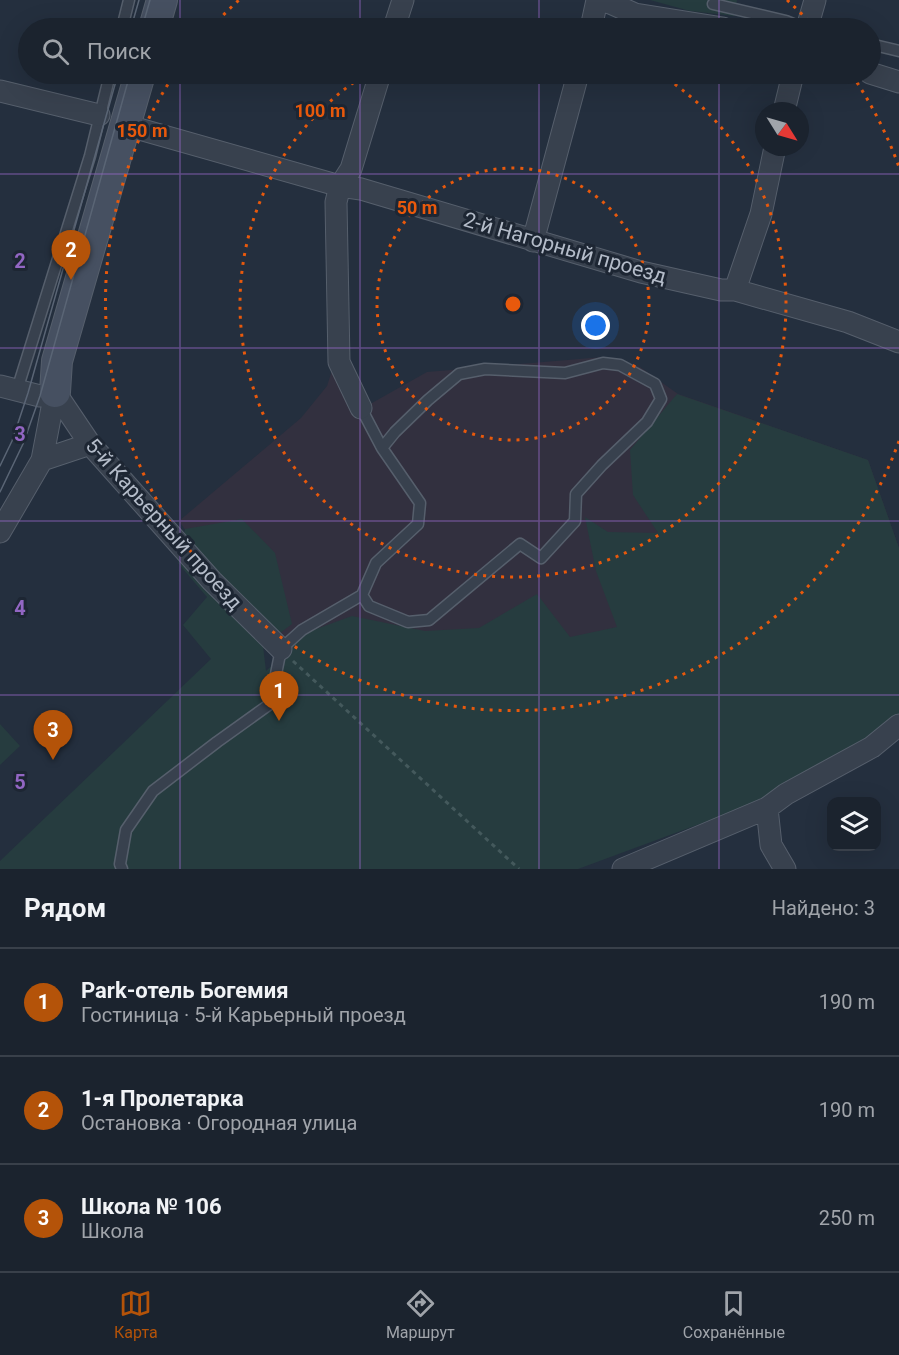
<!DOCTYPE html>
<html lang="ru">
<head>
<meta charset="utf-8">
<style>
  body { margin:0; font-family:Roboto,sans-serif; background:#242b36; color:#f1f3f6 }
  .controls { position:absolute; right:18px; bottom:18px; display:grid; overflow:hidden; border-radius:12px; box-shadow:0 6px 24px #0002 }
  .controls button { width:54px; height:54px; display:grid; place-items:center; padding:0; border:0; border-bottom:2px solid #39404a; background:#1b232e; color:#f1f3f6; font:30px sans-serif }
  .compass { position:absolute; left:755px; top:102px; width:54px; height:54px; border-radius:50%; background:#1b232e; box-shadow:0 6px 24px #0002; rotate:127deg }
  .you { position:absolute; left:596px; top:326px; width:21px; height:21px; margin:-15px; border:4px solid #fff; border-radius:50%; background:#1a73e8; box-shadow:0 0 0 9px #1a73e833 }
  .badge { display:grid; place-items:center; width:39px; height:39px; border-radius:50%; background:#b45309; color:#fff; font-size:20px; font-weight:700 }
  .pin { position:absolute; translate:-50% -50px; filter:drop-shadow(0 2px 3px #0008) }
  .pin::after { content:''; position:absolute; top:32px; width:21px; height:18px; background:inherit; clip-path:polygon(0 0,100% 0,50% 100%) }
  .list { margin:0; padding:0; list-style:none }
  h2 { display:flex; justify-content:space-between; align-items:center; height:78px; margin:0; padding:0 24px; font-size:26px }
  h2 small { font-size:20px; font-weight:400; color:#a0a4aa }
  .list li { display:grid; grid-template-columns:39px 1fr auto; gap:18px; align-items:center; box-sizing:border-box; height:108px; padding:0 24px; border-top:2px solid #39404a }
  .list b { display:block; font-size:22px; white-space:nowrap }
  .list p { margin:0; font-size:20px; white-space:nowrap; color:#a0a4aa }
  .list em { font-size:20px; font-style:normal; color:#a0a4aa }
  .icon { flex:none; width:33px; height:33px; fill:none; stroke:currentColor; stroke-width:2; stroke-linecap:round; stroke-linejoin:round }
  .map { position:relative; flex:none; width:899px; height:869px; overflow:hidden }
  .search { position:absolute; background:#1b232e; box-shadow:0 6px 24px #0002; left:18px; right:18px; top:18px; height:66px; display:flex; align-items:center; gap:15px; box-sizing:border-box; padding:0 21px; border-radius:33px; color:#a0a4aa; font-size:22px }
  .sheet { height:402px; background:#1b232e }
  nav { display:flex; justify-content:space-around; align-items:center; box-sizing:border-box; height:84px; border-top:2px solid #39404a; background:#1b232e; font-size:16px; color:#a0a4aa }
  nav a { display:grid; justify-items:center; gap:3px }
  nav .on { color:#b45309 }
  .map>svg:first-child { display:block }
  .medical { fill:#32303f }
  .green { fill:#263c3f }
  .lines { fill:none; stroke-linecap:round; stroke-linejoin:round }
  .lane-casing { stroke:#565f6c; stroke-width:13 }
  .street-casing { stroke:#565f6c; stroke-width:23 }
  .secondary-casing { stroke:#565f6c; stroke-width:32 }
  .path { stroke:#44595c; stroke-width:3; stroke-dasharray:4.5 4.5; stroke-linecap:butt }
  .lane { stroke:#38414e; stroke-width:10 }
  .street { stroke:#38414e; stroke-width:21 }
  .secondary { stroke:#465061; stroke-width:30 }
  .tram { stroke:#5a6575; stroke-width:1.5 }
  .grid { fill:none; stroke:#9266c3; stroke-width:1.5; stroke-opacity:0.55 }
  .ring { fill:none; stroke:#e8590c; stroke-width:3; stroke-dasharray:3 6 }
  .labels { text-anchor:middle; stroke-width:6; stroke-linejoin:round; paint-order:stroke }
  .street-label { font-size:21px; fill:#b4bcc9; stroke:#1d2633 }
  .grid-label { font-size:20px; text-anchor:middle; font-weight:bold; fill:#9266c3; stroke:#1d2633; stroke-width:6; stroke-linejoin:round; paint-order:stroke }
  .centre { fill:#e8590c; stroke:#1d2633; stroke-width:3 }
  .ring-label { font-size:18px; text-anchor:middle; font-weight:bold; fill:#e8590c; stroke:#1d2633; stroke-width:6; stroke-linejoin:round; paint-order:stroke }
</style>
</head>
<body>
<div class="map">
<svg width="899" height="869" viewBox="0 0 899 869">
  <rect width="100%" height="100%" fill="#242f3e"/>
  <path class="medical" d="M337 355 356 412 427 372 603 357 640 367 678 394 868 460 899 548 578 869 297 653 219 578 179 521 301 418 327 386Z"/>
  <path class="green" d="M650 0H737L734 16 690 11Z
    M677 394 868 460 899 548V718L870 739 751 805 578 869H0V861L211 659 183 625 207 597 178 563 185 529 242 519 275 553 292 624 263 646 266 671 308 632 352 616 425 631 479 628 537 594 570 637 617 627 596 571 585 517 608 532 658 533 633 495 630 450Z
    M0 724 20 746 0 765Z"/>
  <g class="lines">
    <g class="lane-casing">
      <path id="lane" d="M713 4 786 21 803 28
        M122 28 129 0
        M870 44 899 51
        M17 390 90 156 110 74
        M361 408 382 448
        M122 869 120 864 126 830 153 791 217 742 270 704 281 649 302 630 362 595 369 606 408 622 429 620 520 544 541 558 575 521 576 494 602 465 647 422 661 399 655 384 620 365 603 363 565 373 485 369 459 374 428 400 395 432 382 448 420 503 418 524 376 563 362 595"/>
    </g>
    <g class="street-casing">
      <path id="street" d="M597 0 610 3 635 14 723 28
        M394 28 403 0
        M591 28 597 0
        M807 28 815 0
        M870 73 899 82
        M0 91 99 115
        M784 111 793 74
        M125 125 340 186 361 189 641 272 721 290H735L848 322 899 342
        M533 241 578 74
        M735 290 761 214 775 147
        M0 386 40 396 55 392
        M55 392 90 444 212 581 281 649
        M361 408 339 362 336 202 340 186 351 169 380 74
        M42 460 90 444
        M0 532 42 460 55 392
        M767 808 771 845 785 869
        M623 869 767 808 786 794 872 747 899 725"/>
    </g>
    <g class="secondary-casing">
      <path id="secondary" d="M154 28 162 0
        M55 392 57 361 140 74"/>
    </g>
    <path class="path" d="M293 661 519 869"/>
    <use href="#lane" class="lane"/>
    <use href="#street" class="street"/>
    <use href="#secondary" class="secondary"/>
    <path class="tram" d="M131 28 139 0
      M142 28 150 0
      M0 466 12 441 28 393 118 74
      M0 492 23 444 40 396 130 74"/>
  </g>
  <path class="grid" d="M180 0V28M360 0V28M539 0V28M719 0V28M180 74V869M360 74V869M539 74V869M719 74V869M0 174H899M0 348H899M0 521H899M0 695H899"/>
  <g class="ring">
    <circle cx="513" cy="304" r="136"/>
    <path d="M660 74A273 273 0 1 1 366 74"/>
    <path d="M899 441A409 409 0 1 1 174 75M211 28A409 409 0 0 1 239 0M787 0A409 409 0 0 1 815 28M852 75A409 409 0 0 1 899 167"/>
  </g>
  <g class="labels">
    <g class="street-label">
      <text transform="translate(565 248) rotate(16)" y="7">2-й Нагорный проезд</text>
      <text transform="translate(164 524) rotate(48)" y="7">5-й Карьерный проезд</text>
    </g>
  </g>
  <g class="grid-label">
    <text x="20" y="268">2</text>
    <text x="20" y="441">3</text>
    <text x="20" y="615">4</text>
    <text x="20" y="789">5</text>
  </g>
  <circle cx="513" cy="304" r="9" class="centre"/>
  <g class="ring-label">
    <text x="320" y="117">100 m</text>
    <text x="142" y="137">150 m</text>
    <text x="417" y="214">50 m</text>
  </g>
</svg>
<div class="controls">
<button><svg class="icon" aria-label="layers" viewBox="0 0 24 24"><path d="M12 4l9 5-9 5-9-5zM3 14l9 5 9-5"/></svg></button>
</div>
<svg class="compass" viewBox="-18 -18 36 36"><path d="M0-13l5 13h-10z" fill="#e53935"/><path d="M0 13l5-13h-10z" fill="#a0a4aa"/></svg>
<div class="you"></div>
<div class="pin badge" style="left:279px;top:721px">1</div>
<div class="pin badge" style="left:71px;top:280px">2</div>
<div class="pin badge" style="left:53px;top:760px">3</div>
<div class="search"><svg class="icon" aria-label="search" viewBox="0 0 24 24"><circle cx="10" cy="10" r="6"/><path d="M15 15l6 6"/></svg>Поиск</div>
</div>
<section class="sheet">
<h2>Рядом<small>Найдено: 3</small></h2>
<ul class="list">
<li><span class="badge">1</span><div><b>Park-отель Богемия</b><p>Гостиница · 5-й Карьерный проезд</p></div><em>190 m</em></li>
<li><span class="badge">2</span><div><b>1-я Пролетарка</b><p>Остановка · Огородная улица</p></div><em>190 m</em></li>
<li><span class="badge">3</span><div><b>Школа № 106</b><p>Школа</p></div><em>250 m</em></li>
</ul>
</section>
<nav>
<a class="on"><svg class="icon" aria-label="map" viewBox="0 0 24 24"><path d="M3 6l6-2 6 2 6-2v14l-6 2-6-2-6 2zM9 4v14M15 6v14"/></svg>Карта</a>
<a><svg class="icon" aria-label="directions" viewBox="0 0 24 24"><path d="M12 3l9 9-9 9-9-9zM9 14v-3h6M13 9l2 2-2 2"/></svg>Маршрут</a>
<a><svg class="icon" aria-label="saved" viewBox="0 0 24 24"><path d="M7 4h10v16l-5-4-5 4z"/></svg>Сохранённые</a>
</nav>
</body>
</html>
